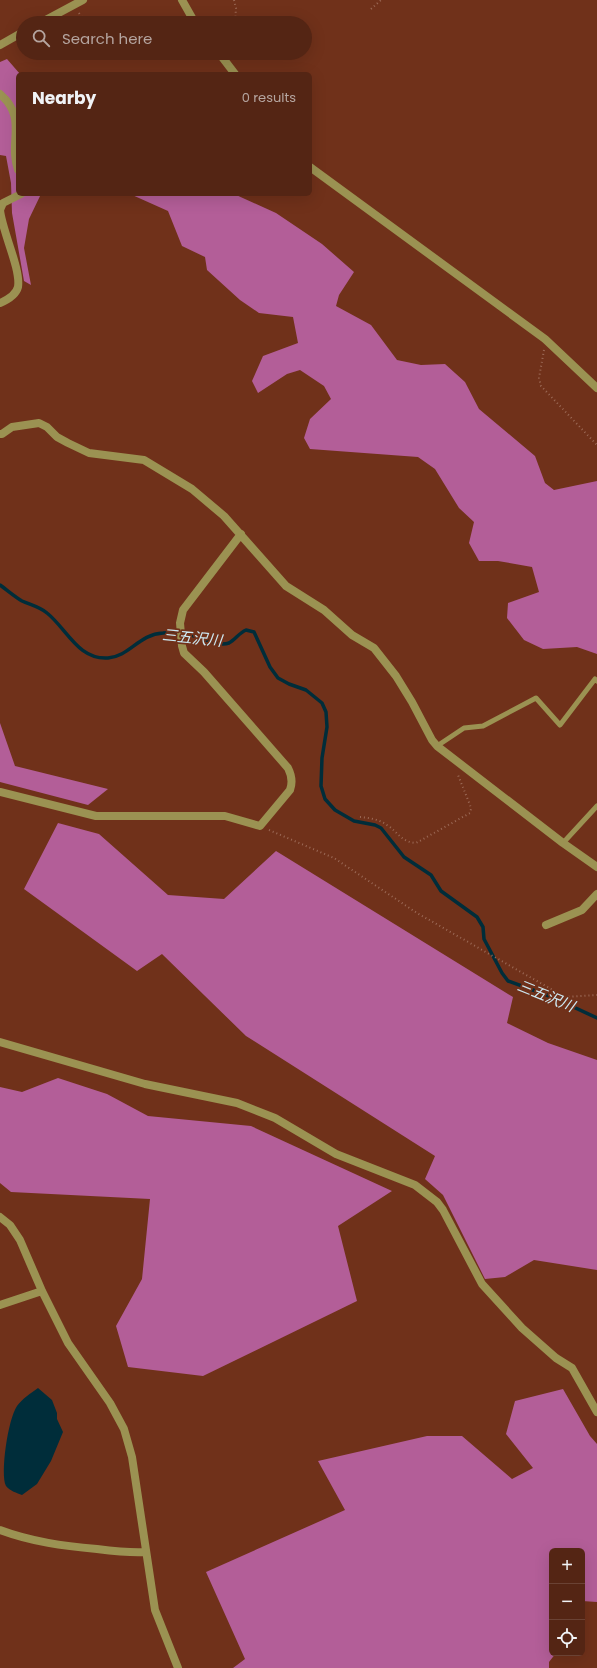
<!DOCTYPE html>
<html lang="en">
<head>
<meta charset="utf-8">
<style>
  body { margin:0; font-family:Poppins,"Noto Sans JP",sans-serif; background:#5a2d1d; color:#f1f3f6 }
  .controls { position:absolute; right:12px; bottom:12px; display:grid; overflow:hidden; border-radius:6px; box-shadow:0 4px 16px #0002 }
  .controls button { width:36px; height:36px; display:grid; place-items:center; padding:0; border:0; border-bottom:1px solid #6a4234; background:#542514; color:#f1f3f6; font:20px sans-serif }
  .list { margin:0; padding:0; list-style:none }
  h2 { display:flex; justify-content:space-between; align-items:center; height:52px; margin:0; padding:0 16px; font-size:17px }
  h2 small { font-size:13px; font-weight:400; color:#b5a5a0 }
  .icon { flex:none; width:22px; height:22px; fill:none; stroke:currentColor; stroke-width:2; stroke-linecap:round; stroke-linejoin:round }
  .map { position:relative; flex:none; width:597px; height:1668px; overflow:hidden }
  .search { position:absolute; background:#542514; box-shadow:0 4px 16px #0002; left:16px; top:16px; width:296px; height:44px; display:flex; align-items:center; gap:10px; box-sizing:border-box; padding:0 14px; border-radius:22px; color:#b5a5a0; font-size:15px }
  .panel { position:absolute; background:#542514; box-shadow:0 4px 16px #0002; left:16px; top:72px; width:296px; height:124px; border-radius:6px }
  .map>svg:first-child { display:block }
  .forest { fill:#b35e98 }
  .water { fill:#002d3a }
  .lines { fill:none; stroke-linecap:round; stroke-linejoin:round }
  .stream { stroke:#002d3a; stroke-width:3.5 }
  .path { stroke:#9c6a57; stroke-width:2; stroke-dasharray:1 3; stroke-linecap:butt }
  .service { stroke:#9b9252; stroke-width:5 }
  .minor { stroke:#9b9252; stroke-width:8 }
  .labels { text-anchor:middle; stroke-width:3.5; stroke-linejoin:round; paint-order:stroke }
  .water-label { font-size:15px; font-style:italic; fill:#ceeaf4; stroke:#70311a }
</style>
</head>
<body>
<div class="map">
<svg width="597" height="1668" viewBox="0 0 597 1668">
  <rect width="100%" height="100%" fill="#70311a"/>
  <path class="forest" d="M7 59 20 74H18V194H41L29 219 24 248 31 285 24 281 12 213 11 183 6 156 0 155V62Z
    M130 194H234L276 213 322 244 354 272 339 295 336 306 371 325 397 360 421 365 445 364 465 382 479 409 535 456 545 483 554 490 597 481V654L577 647 543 649 524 640 507 618 508 603 539 592 532 567 498 561H479L469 543 474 522 459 508 435 469 418 457 310 449 304 438 310 419 331 399 324 386 300 370 287 374 258 393 252 381 263 356 298 343 293 317 259 313 240 300 207 270 205 257 182 246 168 211Z
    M0 723 15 766 108 789 88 805 0 782Z
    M58 823 99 834 168 895 224 899 276 851 513 997 507 1023 548 1043 597 1060V1270L534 1260 505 1277 485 1279 443 1195 425 1179 435 1156 246 1036 162 954 137 971 24 889Z
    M58 1078 107 1094 148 1116 251 1126 392 1191 338 1226 357 1301 203 1376 128 1367 116 1326 142 1279 150 1199 11 1192 0 1183V1087L22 1092Z
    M563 1389 590 1436 597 1444V1602L582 1601V1551H552V1653H556L549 1662V1668H233L245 1659 206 1572 345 1510 318 1461 427 1436H462L512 1479 533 1468 506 1434 515 1401Z"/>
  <path class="water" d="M38 1388 52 1400 57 1413V1419L63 1432 51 1461 37 1484 22 1495C17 1493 10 1491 6 1486 0 1474 8 1419 17 1406 22 1399 31 1393 38 1388Z"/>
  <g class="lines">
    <path class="stream" d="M0 585C7 590 15 597 22 601 31 605 40 607 47 613 67 629 78 660 108 658 130 656 139 634 163 633 172 632 182 633 190 635 202 637 217 647 229 643 235 640 239 633 246 630L254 632 270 667 278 678 289 684 306 690 322 703 326 712 327 727 322 758 321 786 325 799 335 810 354 821 375 825 381 828 404 857 431 875 441 891 477 917 483 927 484 939 502 973 508 981 552 997 597 1018"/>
    <path class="path" d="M234 0 236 8 235 23
      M371 9 381 0
      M79 13 86 23
      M132 53 145 59 187 53
      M544 350 539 378 541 386 597 445
      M360 817C369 818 379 819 387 825 398 832 401 842 416 843L470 813 471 809 470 805 458 775
      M269 830 334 858 417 913 565 997 597 995"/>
    <path class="service" d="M437 746 464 728 483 726 536 698 560 725 595 679 597 681
      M563 843 597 806"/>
    <path class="minor" d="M182 0 195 23
      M40 23 83 0
      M0 45 23 32
      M219 53 235 74
      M0 94C28 118 8 141 18 170
      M310 167 545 339 597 388
      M0 303C7 300 16 295 18 287 21 269 2 231 0 210L3 203 21 194
      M0 434H2L12 427 39 423 47 427 57 437 68 443 89 453 144 460 192 489 224 516 286 586 324 610 352 635 374 648 396 676 412 702 432 740 437 746 563 843 597 867
      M0 792 96 816H225L260 826 290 790C293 782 292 776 288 768L204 672 184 653 182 646 180 623 183 610 241 534
      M546 925 582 910 597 894
      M0 1042 145 1084 237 1103 275 1118 336 1154 415 1185 437 1202 443 1210 482 1284 522 1328 556 1358 572 1368 597 1412
      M0 1217 10 1225 20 1240 42 1291 68 1343 110 1403 124 1429 132 1457 155 1610 178 1668
      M0 1305 42 1291
      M0 1530C32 1542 64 1546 97 1549 113 1551 130 1553 146 1552"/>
  </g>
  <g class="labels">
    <g class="water-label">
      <text transform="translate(192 638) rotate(6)" y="5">三五沢川</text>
      <text transform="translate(546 996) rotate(22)" y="5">三五沢川</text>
    </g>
  </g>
</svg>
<div class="controls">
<button>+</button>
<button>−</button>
<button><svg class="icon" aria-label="locate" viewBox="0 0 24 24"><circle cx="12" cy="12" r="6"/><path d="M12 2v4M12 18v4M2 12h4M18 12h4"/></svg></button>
</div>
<div class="search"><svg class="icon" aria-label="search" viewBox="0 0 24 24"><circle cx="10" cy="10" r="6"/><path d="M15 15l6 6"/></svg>Search here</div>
<section class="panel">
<h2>Nearby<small>0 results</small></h2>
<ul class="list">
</ul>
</section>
</div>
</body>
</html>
